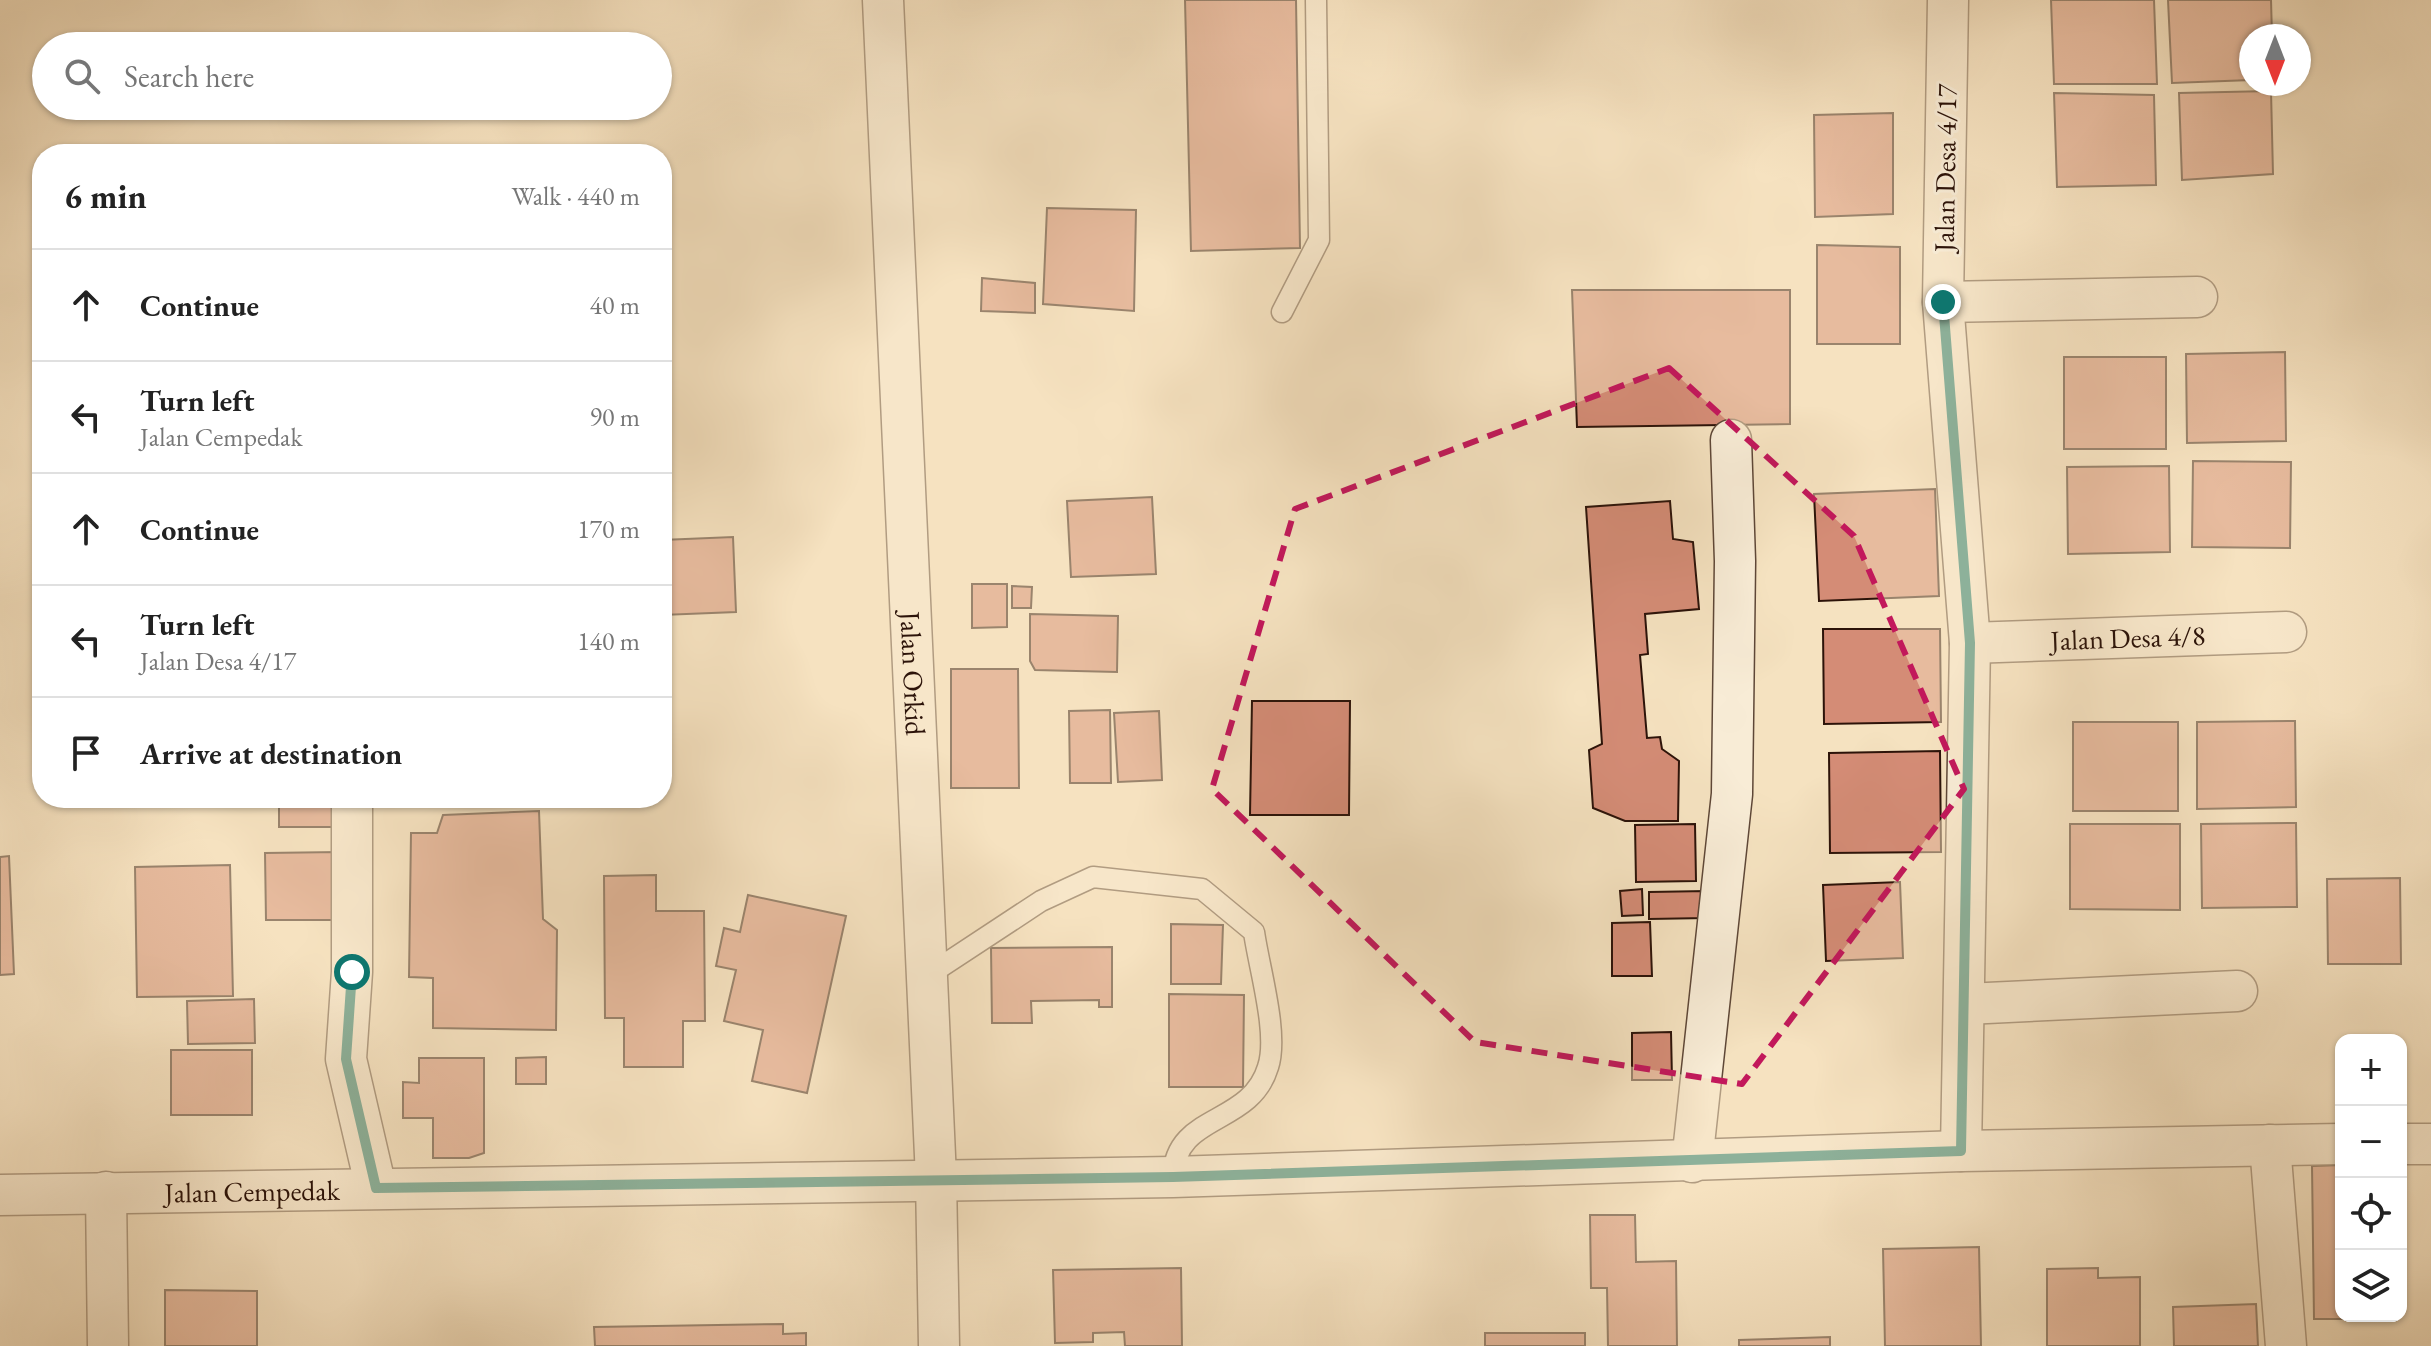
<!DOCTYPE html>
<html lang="en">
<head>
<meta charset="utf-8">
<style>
  body { margin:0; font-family:"EB Garamond",serif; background:#f6f6f6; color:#222 }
  .controls { position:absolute; right:24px; bottom:24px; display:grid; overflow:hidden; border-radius:16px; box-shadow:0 2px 6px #0004 }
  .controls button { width:72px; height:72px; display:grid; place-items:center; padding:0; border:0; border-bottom:2px solid #e0e0e0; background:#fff; color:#222; font:40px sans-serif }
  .compass { position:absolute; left:2239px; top:24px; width:72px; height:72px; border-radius:50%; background:#fff; box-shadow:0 2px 6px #0004; rotate:180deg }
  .stop { position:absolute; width:24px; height:24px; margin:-18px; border:6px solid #0f766e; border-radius:50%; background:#fff }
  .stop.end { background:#0f766e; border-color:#fff; box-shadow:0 2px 8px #0008 }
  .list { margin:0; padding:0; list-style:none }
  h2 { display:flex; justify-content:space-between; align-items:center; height:104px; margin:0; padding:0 32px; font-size:34px }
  h2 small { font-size:26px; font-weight:400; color:#767676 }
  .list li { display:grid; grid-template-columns:52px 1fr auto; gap:24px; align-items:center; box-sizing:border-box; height:112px; padding:0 32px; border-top:2px solid #e0e0e0 }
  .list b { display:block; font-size:30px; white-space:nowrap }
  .list p { margin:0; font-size:26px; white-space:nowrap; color:#767676 }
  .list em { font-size:26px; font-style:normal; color:#767676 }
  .icon { flex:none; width:44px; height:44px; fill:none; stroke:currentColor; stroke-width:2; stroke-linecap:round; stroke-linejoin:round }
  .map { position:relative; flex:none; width:2431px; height:1346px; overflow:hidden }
  .search { position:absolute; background:#fff; box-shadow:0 2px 6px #0004; left:32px; top:32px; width:640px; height:88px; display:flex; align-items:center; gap:20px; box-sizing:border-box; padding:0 28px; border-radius:44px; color:#767676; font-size:30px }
  .panel { position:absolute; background:#fff; box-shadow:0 2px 6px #0004; left:32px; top:144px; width:640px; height:664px; border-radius:32px }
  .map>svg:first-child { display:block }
  .building { fill:#d48c76; stroke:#2c1309; stroke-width:2 }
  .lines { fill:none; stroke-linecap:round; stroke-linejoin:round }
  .service-casing { stroke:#5e4737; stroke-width:23 }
  .minor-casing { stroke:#5e4737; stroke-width:43 }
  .service { stroke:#f8ecd6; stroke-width:20 }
  .minor { stroke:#f8ecd6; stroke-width:40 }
  .route { stroke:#0f766e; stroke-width:10 }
  .marked { fill:none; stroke:#c2185b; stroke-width:6; stroke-dasharray:16 10; stroke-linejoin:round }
  .labels { text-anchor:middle; stroke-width:6; stroke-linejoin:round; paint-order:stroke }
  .street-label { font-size:28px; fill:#2c1309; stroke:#f8ecd6 }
</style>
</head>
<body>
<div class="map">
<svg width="2431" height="1346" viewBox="0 0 2431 1346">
  <rect width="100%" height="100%" fill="#f5e2c0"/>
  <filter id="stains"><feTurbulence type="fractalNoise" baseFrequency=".0025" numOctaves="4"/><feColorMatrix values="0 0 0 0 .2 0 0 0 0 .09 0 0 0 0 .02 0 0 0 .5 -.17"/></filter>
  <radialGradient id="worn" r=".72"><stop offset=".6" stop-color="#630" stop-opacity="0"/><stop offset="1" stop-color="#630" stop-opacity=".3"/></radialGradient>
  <path class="building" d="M1185 0H1296L1300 248 1191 251Z
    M2051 0H2154L2157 84H2054Z
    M2168 0H2271L2272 36H2251V80L2172 83Z
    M2271 91 2273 174 2182 180 2179 93Z
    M2054 93 2154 95 2156 185 2057 187Z
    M1893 113V214L1815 217 1814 115Z
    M1047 208 1136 210 1134 311 1043 304Z
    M1817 245 1900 247V344H1817Z
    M982 278 1035 283V313L981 311Z
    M1572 290H1790V424L1577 427Z
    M2285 352 2286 441 2187 443 2186 354Z
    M2064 357H2166V449H2064Z
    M2193 461 2291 462 2290 548 2192 547Z
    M2169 466 2170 552 2068 554 2067 467Z
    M1935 489 1939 596 1819 601 1814 494Z
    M1152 497 1156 574 1071 577 1067 501Z
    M1670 501 1673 539 1693 542 1699 609 1645 614 1648 654 1640 655 1647 738 1660 737 1662 749 1679 761 1678 821H1625L1593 808 1589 750 1602 744 1586 507Z
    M733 537 736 612 662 615V540Z
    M972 584H1007V627L972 628Z
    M1012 586 1032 587 1031 608H1012Z
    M1030 614 1118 616 1117 672 1035 670 1030 661Z
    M1823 629H1940L1941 722 1824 724Z
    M951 669H1018L1019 788H951Z
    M1252 701H1350L1349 815H1250Z
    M1110 710 1111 783H1070L1069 711Z
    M1159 711 1162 780 1118 782 1114 713Z
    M2295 721 2296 807 2197 809V722Z
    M2073 722H2178V811H2073Z
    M1940 751 1941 852 1830 853 1829 753Z
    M279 798H346V827H279Z
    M539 811 543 919 557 930 556 1030 433 1028V978L409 977 411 833H437L443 815Z
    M2296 823 2297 907 2202 908 2201 824Z
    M1695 824 1696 881 1636 882 1635 825Z
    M2070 824H2180V910L2070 909Z
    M339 852 340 920H266L265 853Z
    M9 856 14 974 0 975V857Z
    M230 865 233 996 137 997 135 867Z
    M656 875V911H704L705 1021H683V1067H624V1018H605L604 876Z
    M2400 878 2401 964H2328L2327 879Z
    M1900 882 1903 958 1826 961 1823 885Z
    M1642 889 1643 915 1622 916 1620 891Z
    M1707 891V918L1649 919V892Z
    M748 895 846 916 807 1093 752 1081 763 1030 724 1021 736 970 716 966 724 928 740 932Z
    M1650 922 1652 976H1612V923Z
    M1171 924 1223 925 1221 984H1171Z
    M1112 947V1007H1099V1000L1031 1001 1032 1023H992L991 948Z
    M1169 994 1244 995 1243 1087H1169Z
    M254 999 255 1043 188 1044 187 1001Z
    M1671 1032 1672 1080H1632V1033Z
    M171 1050H252V1115H171Z
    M546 1057V1084H516V1058Z
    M419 1058H484V1153L469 1158H433V1118H403V1082L419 1083Z
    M2341 1165V1316L2381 1319H2314L2312 1166Z
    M1590 1215H1635L1636 1262 1676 1261 1677 1346H1608L1607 1288H1591Z
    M1979 1247 1981 1346H1885L1883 1249Z
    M1181 1268 1182 1346H1125L1124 1332 1093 1333V1342L1055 1343 1053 1270Z
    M2098 1268V1278L2140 1277V1346H2047V1269Z
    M165 1290 257 1291V1346H165Z
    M2256 1304 2258 1346H2174L2173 1307Z
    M783 1324V1334L806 1333V1346H595L594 1327Z
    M1485 1333H1585V1346H1485Z
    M1830 1337V1346H1739V1340Z"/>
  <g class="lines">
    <g class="service-casing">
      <path id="service" d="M1282 312 1319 240 1316 0
        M927 976 1041 901 1093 877 1202 889 1254 932C1259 968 1279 1034 1268 1067 1250 1127 1175 1112 1173 1177"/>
    </g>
    <g class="minor-casing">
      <g id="minor">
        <path id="s1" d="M883 0 936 1178 939 1346"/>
        <path d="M1948 0 1943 302 1970 643 1961 1151"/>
        <path d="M1943 302 2197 297"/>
        <path id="s2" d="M1970 643 2286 632"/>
        <path d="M352 798V972L346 1059 376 1188"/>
        <path d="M1966 1004 2237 991"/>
        <path d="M2401 1144H2431"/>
        <path d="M2270 1145 2286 1346"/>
        <path d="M1692 1162 1732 794 1735 561 1731 440"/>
        <path d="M106 1192 108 1346"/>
        <path id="s3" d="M0 1195 1173 1177 1961 1151 2341 1144"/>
      </g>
    </g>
    <use href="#service" class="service"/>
    <use href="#minor" class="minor"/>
  </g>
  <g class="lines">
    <path class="route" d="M352 972 346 1059 376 1188 1173 1177 1961 1151 1970 643 1943 302"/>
  </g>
  <path d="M0 0H2431V1346H0ZM1669 368 1854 536 1964 789 1742 1084 1475 1042 1212 789 1295 509Z" fill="#f5e2c0" fill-opacity=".55" fill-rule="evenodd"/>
  <path class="marked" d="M1669 368 1854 536 1964 789 1742 1084 1475 1042 1212 789 1295 509Z"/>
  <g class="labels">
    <g class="street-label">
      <text transform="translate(1945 168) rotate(-89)" y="10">Jalan Desa 4/17</text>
      <text dy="10" stroke="none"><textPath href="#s2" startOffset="158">Jalan Desa 4/8</textPath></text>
      <text dy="10" stroke="none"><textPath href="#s1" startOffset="674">Jalan Orkid</textPath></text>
      <text dy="10" stroke="none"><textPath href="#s3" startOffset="252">Jalan Cempedak</textPath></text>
    </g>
  </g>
  <rect width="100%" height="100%" filter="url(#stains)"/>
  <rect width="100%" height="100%" fill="url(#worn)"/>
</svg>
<div class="controls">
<button>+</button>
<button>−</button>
<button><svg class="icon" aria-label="locate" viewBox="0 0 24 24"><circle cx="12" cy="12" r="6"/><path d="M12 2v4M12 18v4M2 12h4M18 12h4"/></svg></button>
<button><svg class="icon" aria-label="layers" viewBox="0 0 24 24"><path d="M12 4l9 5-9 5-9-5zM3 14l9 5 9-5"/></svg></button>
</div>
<svg class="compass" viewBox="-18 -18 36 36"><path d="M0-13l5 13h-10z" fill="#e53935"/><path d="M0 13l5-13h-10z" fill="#767676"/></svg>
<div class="stop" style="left:352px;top:972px"></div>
<div class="stop end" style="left:1943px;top:302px"></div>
<div class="search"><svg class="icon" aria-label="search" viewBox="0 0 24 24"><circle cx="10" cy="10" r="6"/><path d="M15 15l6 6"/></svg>Search here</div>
<section class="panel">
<h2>6 min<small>Walk · 440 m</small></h2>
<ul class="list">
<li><svg class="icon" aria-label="ahead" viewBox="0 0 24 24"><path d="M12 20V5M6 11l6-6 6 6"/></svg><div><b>Continue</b></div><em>40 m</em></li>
<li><svg class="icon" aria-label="left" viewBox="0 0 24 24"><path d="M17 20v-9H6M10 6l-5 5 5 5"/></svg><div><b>Turn left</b><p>Jalan Cempedak</p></div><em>90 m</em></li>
<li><svg class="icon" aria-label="ahead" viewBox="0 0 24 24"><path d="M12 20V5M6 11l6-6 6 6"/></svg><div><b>Continue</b></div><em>170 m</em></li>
<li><svg class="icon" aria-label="left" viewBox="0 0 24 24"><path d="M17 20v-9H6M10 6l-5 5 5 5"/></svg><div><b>Turn left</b><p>Jalan Desa 4/17</p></div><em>140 m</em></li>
<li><svg class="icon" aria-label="arrive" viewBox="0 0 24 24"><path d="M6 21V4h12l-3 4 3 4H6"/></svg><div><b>Arrive at destination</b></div></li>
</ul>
</section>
</div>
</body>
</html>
